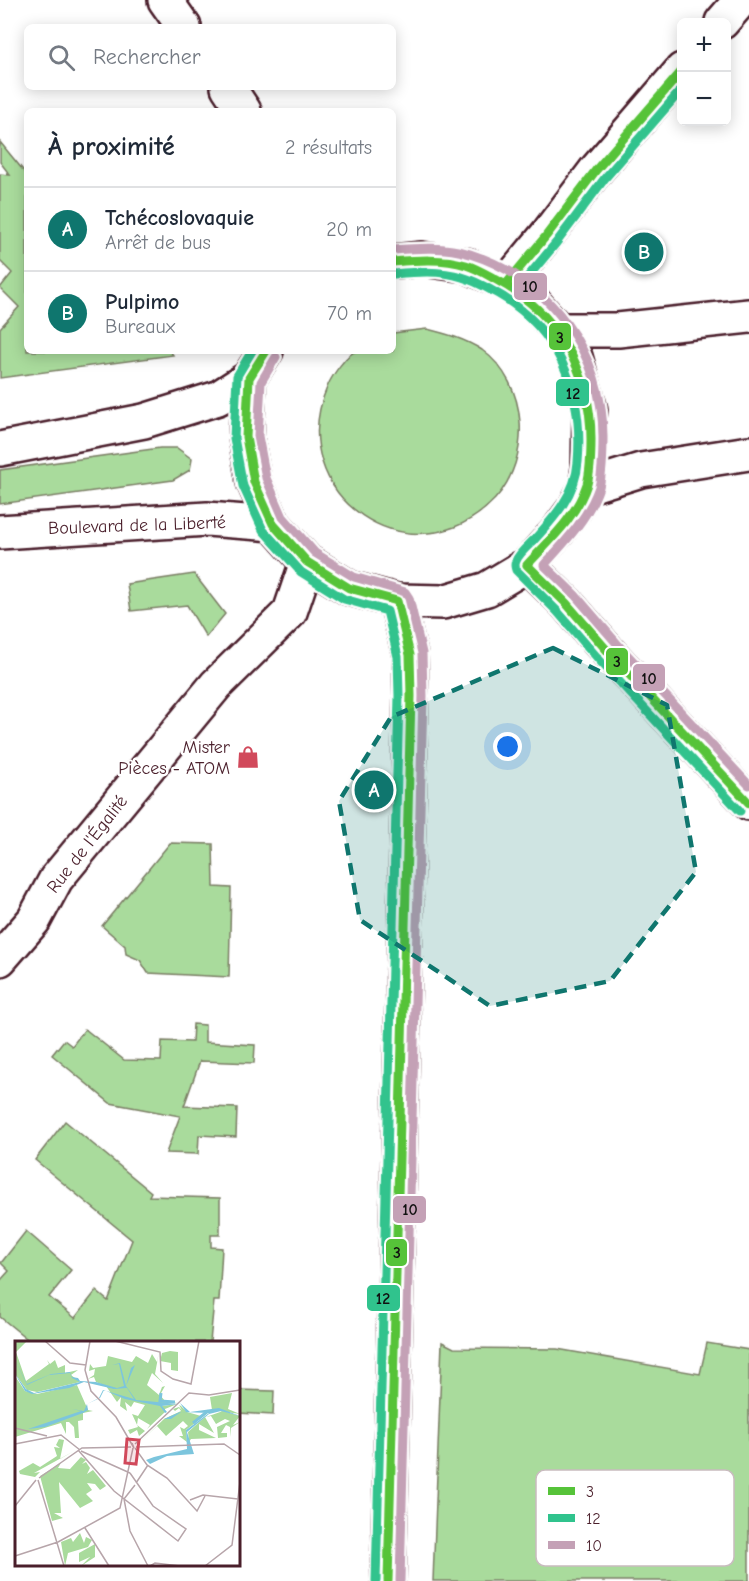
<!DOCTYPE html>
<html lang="fr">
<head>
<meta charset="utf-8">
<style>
  body { margin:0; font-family:"Comic Neue",sans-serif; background:#f6f6f7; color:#1f2937 }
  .controls { position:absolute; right:18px; top:18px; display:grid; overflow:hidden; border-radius:9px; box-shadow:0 3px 15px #0003 }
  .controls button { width:54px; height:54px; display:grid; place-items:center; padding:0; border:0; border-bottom:2px solid #e0e1e3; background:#fff; color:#1f2937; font:30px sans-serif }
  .you { position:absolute; left:508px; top:747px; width:21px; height:21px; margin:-15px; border:4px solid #fff; border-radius:50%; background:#1a73e8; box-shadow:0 0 0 9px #1a73e833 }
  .badge { display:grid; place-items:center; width:39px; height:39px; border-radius:50%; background:#0f766e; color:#fff; font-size:20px; font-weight:700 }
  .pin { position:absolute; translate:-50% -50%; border:3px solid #fff; box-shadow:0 2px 6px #0006 }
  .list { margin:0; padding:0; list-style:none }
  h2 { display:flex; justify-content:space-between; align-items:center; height:78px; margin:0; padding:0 24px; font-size:26px }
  h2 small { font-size:20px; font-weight:400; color:#747a83 }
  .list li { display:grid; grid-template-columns:39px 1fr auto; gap:18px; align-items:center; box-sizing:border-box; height:84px; padding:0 24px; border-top:2px solid #e0e1e3 }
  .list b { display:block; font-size:22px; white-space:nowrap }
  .list p { margin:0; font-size:20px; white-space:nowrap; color:#747a83 }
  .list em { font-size:20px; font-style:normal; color:#747a83 }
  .icon { flex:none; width:33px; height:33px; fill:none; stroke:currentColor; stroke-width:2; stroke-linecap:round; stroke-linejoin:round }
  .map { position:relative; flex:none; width:749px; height:1581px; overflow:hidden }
  .search { position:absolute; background:#fff; box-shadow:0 3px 15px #0003; left:24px; top:24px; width:372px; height:66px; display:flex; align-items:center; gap:15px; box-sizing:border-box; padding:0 21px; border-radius:9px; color:#747a83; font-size:22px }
  .panel { position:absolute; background:#fff; box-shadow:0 3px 15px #0003; left:24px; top:108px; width:372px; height:246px; border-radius:9px }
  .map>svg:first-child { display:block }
  .green { fill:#a9db9c; stroke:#7a7d64; stroke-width:1.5 }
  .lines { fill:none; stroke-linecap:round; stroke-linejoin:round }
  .minor-casing { stroke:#4a1f2b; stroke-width:38 }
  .tertiary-casing { stroke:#4a1f2b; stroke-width:38 }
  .secondary-casing { stroke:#4a1f2b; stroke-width:38 }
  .minor { stroke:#fff; stroke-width:33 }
  .tertiary { stroke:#fff; stroke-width:33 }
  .secondary { stroke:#fff; stroke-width:33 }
  .bus-1-casing { stroke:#fff; stroke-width:14 }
  .bus-2-casing { stroke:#fff; stroke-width:14 }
  .bus-3-casing { stroke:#fff; stroke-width:14 }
  .bus-1 { stroke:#56c339; stroke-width:9 }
  .bus-2 { stroke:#30c38d; stroke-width:9 }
  .bus-3 { stroke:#c4a1b6; stroke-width:9 }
  .marked { fill:#0f766e; fill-opacity:0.2; stroke:#0f766e; stroke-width:4.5; stroke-dasharray:12 8; stroke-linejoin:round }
  .labels { text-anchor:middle; stroke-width:5; stroke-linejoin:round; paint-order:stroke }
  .street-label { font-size:18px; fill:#4a1f2b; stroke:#fff }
  .poi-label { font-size:18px; fill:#4a1f2b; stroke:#fff; text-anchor:end }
  .inset-river { fill:none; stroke:#7cc5dd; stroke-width:3 }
  .inset-road { fill:none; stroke:#b7a5aa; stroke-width:1.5 }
  .view { fill:#d1495b; fill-opacity:0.15; stroke:#d1495b; stroke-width:3 }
  .inset-edge { fill:none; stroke:#4a1f2b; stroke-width:3 }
  .key { fill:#fff; stroke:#c9bcbf; stroke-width:1.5 }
  .key-label { font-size:16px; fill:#4a1f2b }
  .line-badge { stroke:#fff; stroke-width:2 }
  .pale-badge-label { font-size:16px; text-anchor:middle; font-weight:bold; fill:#111 }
</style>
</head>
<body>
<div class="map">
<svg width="749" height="1581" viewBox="0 0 749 1581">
  <rect width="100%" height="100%" fill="#fff"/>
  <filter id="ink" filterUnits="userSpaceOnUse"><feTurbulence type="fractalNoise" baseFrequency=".0167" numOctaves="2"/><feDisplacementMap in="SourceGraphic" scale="12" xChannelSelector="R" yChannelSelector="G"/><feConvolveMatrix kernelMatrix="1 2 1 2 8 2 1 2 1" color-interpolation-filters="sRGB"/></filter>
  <g filter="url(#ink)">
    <path class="green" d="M0 142 27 175V351H170L173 355 0 378V328L19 307 0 288 12 273 0 261V174L10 175 0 162Z
      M427 329C447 334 465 339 482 350 529 384 532 458 495 499 414 585 279 496 328 385 332 376 347 353 357 351 367 348 382 351 393 351V333Z
      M160 448H177L192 459 190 470 173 480 0 504V470Z
      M194 574 225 614 206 637 187 605 131 611 127 584Z
      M170 843 213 844 214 887 231 888 229 977 148 973 140 960 126 954 125 946 102 926Z
      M193 1024 205 1025V1042L255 1045 254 1063 200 1061 184 1106 237 1108 236 1137 199 1135 198 1154 166 1153 180 1116 110 1103 52 1055 64 1040 72 1046 85 1029 124 1060 161 1061 162 1041 192 1042Z
      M65 1121 151 1192 149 1196 220 1198V1235H211V1247L222 1248 219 1301H214L210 1342H31L0 1317V1281L9 1271 1 1263 26 1231 71 1270 49 1297 75 1318 96 1291 108 1301 132 1240 35 1160Z
      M442 1342 454 1348 557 1349 700 1374 707 1343 749 1350V1581H433Z
      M239 1390 274 1391 273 1415 239 1413Z"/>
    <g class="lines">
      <g class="minor-casing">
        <path id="minor" d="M0 959 34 920 56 879 216 685 290 612 307 562"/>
      </g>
      <g class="tertiary-casing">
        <path id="tertiary" d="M527 565 566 603 611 655 749 803
          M388 1581 411 696 410 655 397 601"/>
      </g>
      <g class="secondary-casing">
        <path id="secondary" d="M165 0 184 27
          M722 22 741 0
          M228 87 244 111
          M507 283 546 236 596 170 682 70
          M558 330H618L749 316
          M266 351 249 378 246 437 254 482 273 524 307 562 349 588 397 601 443 602 487 589 527 565 558 531 575 508 586 487 589 468 590 410 575 357 558 330 535 304 507 283 466 265 422 259 393 262
          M0 449 144 421 218 398 249 378
          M586 487 641 470 749 453
          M0 532 207 519 273 524"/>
      </g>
      <use href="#minor" class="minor"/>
      <use href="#tertiary" class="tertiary"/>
      <use href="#secondary" class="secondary"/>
      <g class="bus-1-casing">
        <path id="bus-1" d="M393 262C417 260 443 258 466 265 476 268 486 274 495 279 556 311 591 370 591 439 591 454 591 470 587 484 577 516 549 541 527 565L566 603 611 655 749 803
          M507 283 546 236 596 170 682 71
          M266 351 249 378 246 437 254 482 273 524 307 562 349 588 397 601 410 655 411 696 388 1581"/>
      </g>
      <g class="bus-2-casing">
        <path id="bus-2" d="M394 274C416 272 440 270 462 277 472 280 482 285 491 290 558 325 584 390 578 462 576 494 554 518 534 540 528 546 519 553 516 561 514 565 515 566 516 570L557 611 602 663 740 811
          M516 291 556 243 605 178 682 89
          M252 351 237 376 234 438 243 486 263 530 301 572 344 599 387 611 398 657 399 696 376 1581"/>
      </g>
      <g class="bus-3-casing">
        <path id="bus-3" d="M393 250C418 248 445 246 470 254 550 279 603 354 603 437 603 453 603 471 599 487 589 517 565 542 544 565L575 595 620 647 749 785
          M276 357 261 382 258 436 266 478 283 517 315 553 354 577 405 592 409 598 422 653 423 696 400 1581"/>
      </g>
      <use href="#bus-1" class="bus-1"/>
      <use href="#bus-2" class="bus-2"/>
      <use href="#bus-3" class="bus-3"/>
    </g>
  </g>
  <path class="marked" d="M553 648 667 705 696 872 610 981 490 1006 360 920 339 801 391 717Z"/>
  <defs>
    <g id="shop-bare" transform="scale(1.8)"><path d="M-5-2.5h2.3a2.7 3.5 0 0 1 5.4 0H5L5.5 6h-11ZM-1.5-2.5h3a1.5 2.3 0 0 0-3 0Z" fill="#d1495b" stroke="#fff" stroke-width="2.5" paint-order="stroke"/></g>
  </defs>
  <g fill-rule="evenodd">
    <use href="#shop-bare" x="248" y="757"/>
  </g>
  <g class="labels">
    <g class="street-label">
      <text transform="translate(137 525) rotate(-2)" y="6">Boulevard de la Liberté</text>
      <text transform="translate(87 844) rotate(-52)" y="6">Rue de l'Égalité</text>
    </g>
    <g class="poi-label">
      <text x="230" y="753">Mister<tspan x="230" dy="21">Pièces - ATOM</tspan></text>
    </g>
  </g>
  <g transform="translate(15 1341)">
    <rect width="225" height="225" fill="#fff"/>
    <path d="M0 0H12L1 11 11 40 34 23 32 19 35 23 40 19 43 27 50 24V32L63 29 56 34 65 41 22 51 12 49 0 33ZM155 10 163 11V30L156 29V22L145 20 147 12ZM144 11 140 33 148 42 137 32 132 44 144 54 147 46 150 45 145 54 150 60 162 62 146 63 147 65 162 63 150 68V71L132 88 135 84 123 77 122 84 130 90 124 95 122 89 115 93 113 89 123 86 117 73 123 75 130 64 119 61 116 66 110 61 112 70 105 65 106 56 102 61 91 45 81 41 79 36 73 38 79 34 80 28 74 30 75 23 78 27 91 25 93 15 117 21 121 15 133 22 137 13 142 21ZM0 35 10 50 22 53 62 44 73 69 78 70 68 72V79L63 80 64 97H60L59 86 54 81H51V93L46 82 0 96ZM217 52 213 68 225 73 197 69 195 56ZM164 64 166 65 172 71 186 75 194 71 171 89 172 101 164 95H168L165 86 169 88 173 85 168 80 151 95 142 85 124 102 149 78 166 70 164 67 160 70 158 68 164 66 167 69ZM208 70 225 75 218 84 225 81 216 87V96L215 86 211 84 206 92H212V96L203 97 202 86 215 80 210 78 201 83 196 75 191 76ZM190 76 199 92 184 83V89L201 97 176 98 174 101 173 91ZM44 98 49 99 45 118 59 110 19 132 25 131 20 136 5 133 4 130 18 122 25 126 42 115 39 106 45 107 41 104ZM66 116 71 119 67 123 71 121 75 127 72 133 78 129 91 145 85 149 80 143 72 142 77 149 71 153 78 160 65 167 44 141 46 172H39L48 177 37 180 25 135 46 122 43 127 55 128ZM65 192 69 202 71 196 77 199 73 206 53 212 50 225 46 201 56 197 58 201ZM80 203V216L66 225 75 216 64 221V212Z" fill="#a9db9c"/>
    <path d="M0 19 12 43 36 33 46 32 55 31 57 36 63 37 65 40 81 41 102 47 109 45 104 23 97 24 105 22 111 45 116 27 120 24 111 45 121 59 163 63 147 65 152 71 150 72 145 65 110 58 89 49 85 57 72 63 73 69 68 72 30 86 13 88 66 70 57 68 69 70 72 63 84 57 88 49 119 58 112 47 99 48 69 41 54 47 17 53 10 50 0 33 11 48 19 52 65 41 57 37 55 32 34 34 12 44ZM165 62 175 71 204 67 225 75 206 70 194 73 172 91 179 113 152 115 135 123 131 119 139 116 172 108 171 89 194 72 166 71 156 78H149L165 71H171Z" fill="#7cc5dd"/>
    <path class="inset-river" d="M146 52 145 60 160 61M178 82 193 70"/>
    <path class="inset-road" d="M30 0 55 22 71 24M75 0 70 29 76 50 101 76 119 107 117 102M100 0 145 11 146 30 158 38 176 43 184 0M0 87 32 95M0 103 46 94 65 109M120 103 174 52 194 54 225 49M121 106 209 103 225 114M120 107 132 124 152 137 182 170 190 155M63 109 99 150 163 200 171 188 138 165 115 132M66 110 115 132M24 137 67 107 116 106M23 139 49 225M121 142 133 124M120 144 109 158 115 190 133 225M175 159 188 154 223 158M0 165 21 139M70 187 94 225M43 201 105 167 118 107M0 215 43 201M135 225 140 222 165 225M190 225 217 204 225 141"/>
    <path class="view" d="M112 98 124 99 121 123 110 122Z"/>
    <rect width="225" height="225" class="inset-edge"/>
  </g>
  <rect x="536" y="1470" width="198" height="96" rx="9" class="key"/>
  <rect x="548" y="1487" width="27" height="8" fill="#56c339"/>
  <rect x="548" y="1514" width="27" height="8" fill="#30c38d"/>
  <rect x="548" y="1541" width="27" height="8" fill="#c4a1b6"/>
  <g class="key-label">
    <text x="586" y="1497">3</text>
    <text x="586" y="1524">12</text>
    <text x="586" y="1551">10</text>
  </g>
  <g class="line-badge">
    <rect x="513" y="272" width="35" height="29" rx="6" fill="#c4a1b6"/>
    <rect x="548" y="322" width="24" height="29" rx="6" fill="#56c339"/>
    <rect x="555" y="378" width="35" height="29" rx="6" fill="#30c38d"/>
    <rect x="605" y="647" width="24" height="29" rx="6" fill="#56c339"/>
    <rect x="632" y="663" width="34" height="29" rx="6" fill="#c4a1b6"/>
    <rect x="392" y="1195" width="35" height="29" rx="6" fill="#c4a1b6"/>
    <rect x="385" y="1238" width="23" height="29" rx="6" fill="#56c339"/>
    <rect x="366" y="1284" width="35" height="28" rx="6" fill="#30c38d"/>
  </g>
  <g class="pale-badge-label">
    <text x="530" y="292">10</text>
    <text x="560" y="343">3</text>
    <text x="573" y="399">12</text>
    <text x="617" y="667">3</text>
    <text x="649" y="684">10</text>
    <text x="410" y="1215">10</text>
    <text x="397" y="1258">3</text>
    <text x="383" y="1304">12</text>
  </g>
</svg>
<div class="controls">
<button>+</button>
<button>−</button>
</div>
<div class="you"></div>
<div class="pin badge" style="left:374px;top:790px">A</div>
<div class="pin badge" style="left:644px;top:252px">B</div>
<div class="search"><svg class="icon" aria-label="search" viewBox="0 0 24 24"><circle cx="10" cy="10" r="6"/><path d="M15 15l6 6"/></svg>Rechercher</div>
<section class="panel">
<h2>À proximité<small>2 résultats</small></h2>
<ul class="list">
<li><span class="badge">A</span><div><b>Tchécoslovaquie</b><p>Arrêt de bus</p></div><em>20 m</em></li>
<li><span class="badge">B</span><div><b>Pulpimo</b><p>Bureaux</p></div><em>70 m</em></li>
</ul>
</section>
</div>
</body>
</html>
